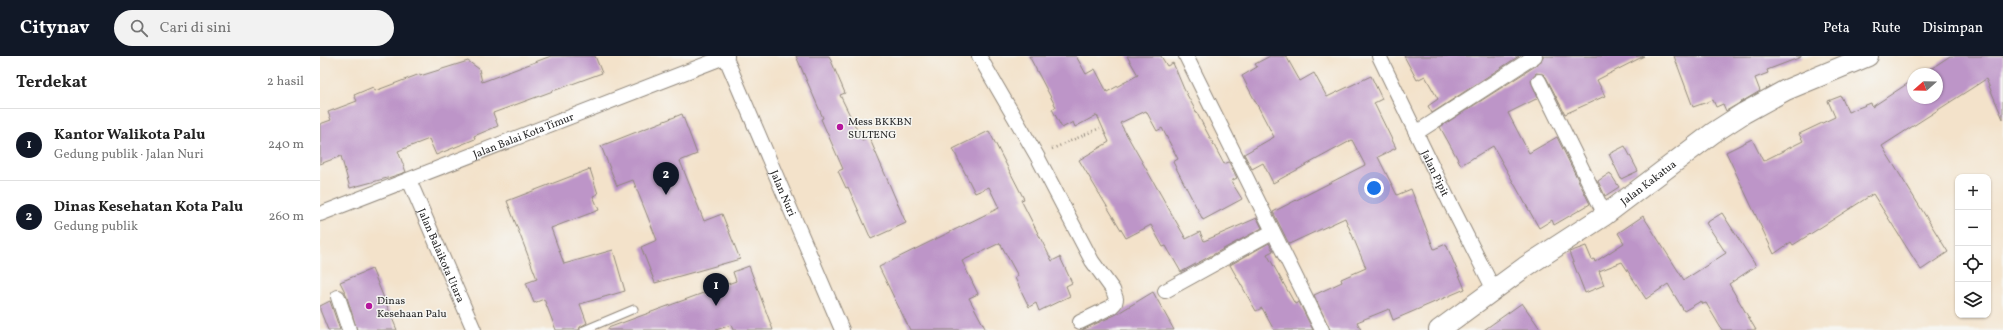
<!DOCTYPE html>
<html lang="id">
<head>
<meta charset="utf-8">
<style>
  body { margin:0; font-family:Vollkorn,serif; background:#f2f2f2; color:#222 }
  .controls { position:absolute; right:12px; bottom:12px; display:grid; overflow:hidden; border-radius:8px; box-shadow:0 1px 3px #0004 }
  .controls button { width:36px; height:36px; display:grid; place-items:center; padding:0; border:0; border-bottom:1px solid #e0e0e0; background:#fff; color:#222; font:20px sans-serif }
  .compass { position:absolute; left:1587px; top:12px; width:36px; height:36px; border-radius:50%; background:#fff; box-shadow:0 1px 3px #0004; rotate:250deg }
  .you { position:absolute; left:1054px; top:132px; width:14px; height:14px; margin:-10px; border:3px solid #fff; border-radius:50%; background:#1a73e8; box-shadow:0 0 0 6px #1a73e833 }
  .badge { display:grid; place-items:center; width:26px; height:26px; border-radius:50%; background:#111827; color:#fff; font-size:13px; font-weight:700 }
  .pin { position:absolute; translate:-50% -33px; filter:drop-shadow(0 1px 2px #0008) }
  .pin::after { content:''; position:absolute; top:21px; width:14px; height:12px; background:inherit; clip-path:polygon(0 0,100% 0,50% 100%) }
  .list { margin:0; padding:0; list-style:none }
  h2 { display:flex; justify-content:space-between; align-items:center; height:52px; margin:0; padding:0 16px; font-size:17px }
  h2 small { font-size:13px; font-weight:400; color:#767676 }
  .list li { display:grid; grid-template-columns:26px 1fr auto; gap:12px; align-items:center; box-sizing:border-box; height:72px; padding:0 16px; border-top:1px solid #e0e0e0 }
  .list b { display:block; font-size:15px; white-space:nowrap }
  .list p { margin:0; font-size:13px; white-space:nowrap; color:#767676 }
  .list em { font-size:13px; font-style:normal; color:#767676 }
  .icon { flex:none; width:22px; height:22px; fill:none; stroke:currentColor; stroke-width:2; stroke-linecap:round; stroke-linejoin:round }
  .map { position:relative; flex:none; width:1683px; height:274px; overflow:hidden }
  header { display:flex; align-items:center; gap:24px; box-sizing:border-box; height:56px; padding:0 20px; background:#111827; color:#fff }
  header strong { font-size:19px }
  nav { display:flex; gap:22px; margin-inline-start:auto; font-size:14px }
  .search { width:280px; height:36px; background:#f2f2f2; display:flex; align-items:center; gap:10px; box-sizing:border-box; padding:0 14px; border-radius:22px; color:#767676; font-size:15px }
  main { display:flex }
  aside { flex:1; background:#fff }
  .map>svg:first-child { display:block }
  .building { fill:#bd95c8 }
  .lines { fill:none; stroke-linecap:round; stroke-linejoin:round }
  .lane-casing { stroke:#8f867a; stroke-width:9 }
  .street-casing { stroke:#8f867a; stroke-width:16 }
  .secondary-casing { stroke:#8f867a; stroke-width:22 }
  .path { stroke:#8f867a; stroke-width:2.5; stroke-dasharray:1 3; stroke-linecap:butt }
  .lane { stroke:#fff; stroke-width:7 }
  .street { stroke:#fff; stroke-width:14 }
  .secondary { stroke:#fff; stroke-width:20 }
  .poi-dot { fill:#b5179e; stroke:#f6f6f2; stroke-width:1.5 }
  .labels { text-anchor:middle; stroke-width:3; stroke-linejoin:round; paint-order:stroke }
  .poi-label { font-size:11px; fill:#2b2b2b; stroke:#f6f6f2; text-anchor:start }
  .street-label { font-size:11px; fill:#2b2b2b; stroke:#f6f6f2 }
</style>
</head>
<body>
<header>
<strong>Citynav</strong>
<div class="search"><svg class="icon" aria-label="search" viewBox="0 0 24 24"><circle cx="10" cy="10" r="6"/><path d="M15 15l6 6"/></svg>Cari di sini</div>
<nav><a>Peta</a><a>Rute</a><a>Disimpan</a></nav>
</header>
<main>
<aside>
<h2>Terdekat<small>2 hasil</small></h2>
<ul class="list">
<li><span class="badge">1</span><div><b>Kantor Walikota Palu</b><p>Gedung publik · Jalan Nuri</p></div><em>240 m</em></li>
<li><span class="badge">2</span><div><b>Dinas Kesehatan Kota Palu</b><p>Gedung publik</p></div><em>260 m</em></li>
</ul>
</aside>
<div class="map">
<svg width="1683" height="274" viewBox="0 0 1683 274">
  <rect width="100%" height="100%" fill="#f6f6f2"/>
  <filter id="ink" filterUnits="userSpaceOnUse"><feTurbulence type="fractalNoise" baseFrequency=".025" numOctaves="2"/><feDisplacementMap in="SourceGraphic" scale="8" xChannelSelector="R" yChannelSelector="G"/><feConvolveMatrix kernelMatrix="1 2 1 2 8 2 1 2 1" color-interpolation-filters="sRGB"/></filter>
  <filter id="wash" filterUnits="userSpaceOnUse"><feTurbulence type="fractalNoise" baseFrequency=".012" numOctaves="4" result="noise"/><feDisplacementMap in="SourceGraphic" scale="16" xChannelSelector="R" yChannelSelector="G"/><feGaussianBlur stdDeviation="0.9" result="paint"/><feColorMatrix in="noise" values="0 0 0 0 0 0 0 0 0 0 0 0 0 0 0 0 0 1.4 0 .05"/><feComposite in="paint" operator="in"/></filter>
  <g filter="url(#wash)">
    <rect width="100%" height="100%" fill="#f3e2ca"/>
    <g id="blocks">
      <path class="building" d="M231 0H275L282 17 173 57 178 70 154 80 155 83 116 99 109 83 78 95 86 116 71 121 30 132 21 100 0 108V68L11 64 8 56 37 45 34 39 53 31 55 35 100 18V20L148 5 159 13 162 26Z
        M476 0H509L525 37 520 39 542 84 549 81 586 167 551 183 528 131 526 132 518 115 523 113 501 63 503 62Z
        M709 0H756L766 18 775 13 787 36 818 19 807 0H841L847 10 853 7 864 33 904 108 909 106 917 122 911 125 922 143 883 164 853 106 858 103 842 72 837 75 826 55 800 67 866 183 880 176 884 185 937 162 942 172 861 216 846 190 843 191 831 169 806 182 759 104 789 86 777 59 755 71 753 66 742 72 732 53 736 51Z
        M950 0H966L980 25 994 17 1007 41 1051 20 1062 43 1054 47 1076 92 1058 101 1077 139 1091 133 1114 193 1126 188 1145 233 1073 264 1069 253 1037 266 1041 274H1010L994 239 1022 226 1021 223 1046 212 1025 162 969 188 953 156 1045 109 1032 84 953 127 943 107 932 113 924 98 954 81 922 20 937 11 935 8Z
        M1084 0H1199L1112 57 1108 50 1118 43 1105 20 1097 24Z
        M1223 0H1324L1277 24 1285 40 1245 58 1226 21 1223 18 1216 17 1211 25 1218 42 1188 57 1209 97 1237 81 1270 148 1234 169 1232 164 1219 172 1173 90 1141 109 1120 71 1220 7Z
        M1354 0H1481V1L1447 14 1448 17 1435 22 1440 35 1406 55 1403 48 1396 51 1393 44 1373 51Z
        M1630 0H1683V63L1666 23 1562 90 1628 196 1601 214 1553 138 1473 189 1471 186 1454 198 1406 96 1432 83 1443 105 1483 85 1479 78 1515 61 1508 45 1521 40 1528 56 1551 47 1552 51 1593 24V42H1617V18H1603Z
        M362 58 377 98 360 105 384 165 402 158 420 203 335 227 321 191 337 184 313 124 297 130 281 90Z
        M669 75 704 143 701 144 732 205 740 201 752 227 746 230 750 240 719 255 716 247 709 251 695 222 698 220 680 187 642 205 658 238 649 242 666 274H590L559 211 679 152 669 131 655 137 633 93Z
        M1305 90 1318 115 1301 123 1289 98Z
        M270 113 278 138 273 140 279 154 231 172 244 208 293 194 305 235 260 248 267 267 260 271 259 274H236L224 243 214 247 206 227 217 223 187 145Z
        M1290 117 1299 131 1285 140 1278 125Z
        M1402 157 1436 210 1409 228 1436 274H1402L1386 247 1383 248 1381 245 1364 255 1348 228 1326 243 1302 206 1279 215 1284 229 1265 237 1249 196 1266 190 1272 204 1274 203 1275 206 1304 187 1298 177 1323 160 1364 224 1406 197 1386 167Z
        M949 187 953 195 947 198 975 248 979 246 993 274H954L942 252 936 255 910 209Z
        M429 210 453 274H413L411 269 396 274H288V272L416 225 413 216Z
        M52 213 77 274H37L26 238 20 226Z
        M833 236 854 274H762L795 259Z
        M10 245 20 274H8L0 254V250Z
        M1202 247 1221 274H1164Z"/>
    </g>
  </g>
  <g filter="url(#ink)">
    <use href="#blocks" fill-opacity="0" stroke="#8f867a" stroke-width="1"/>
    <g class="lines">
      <g class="lane-casing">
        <path id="lane" d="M264 274 314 253"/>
      </g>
      <g class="street-casing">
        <g id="street">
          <path id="s1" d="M405 0 522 274"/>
          <path d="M659 0 717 100 772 205 793 234 796 243 795 247 791 251 760 266"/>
          <path d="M866 0 1002 274"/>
          <path id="s2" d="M1059 0 1130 147 1174 234"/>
          <path d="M1219 25 1285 159"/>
          <path d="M1096 77 1215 0"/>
          <path id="s3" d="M89 124 154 274"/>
          <path id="s4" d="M0 158 407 0"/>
          <path d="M845 235 952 176"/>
          <path d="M18 241 29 274"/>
        </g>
      </g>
      <g class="secondary-casing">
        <g id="secondary">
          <path id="s5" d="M1119 274 1205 211 1285 159 1393 77 1424 57 1466 34 1548 0"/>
        </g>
      </g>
      <path class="path" d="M732 93 780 72"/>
      <use href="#lane" class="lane"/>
      <use href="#street" class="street"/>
      <use href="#secondary" class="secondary"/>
    </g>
  </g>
  <g class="poi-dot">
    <circle cx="520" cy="71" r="4"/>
    <circle cx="49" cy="250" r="4"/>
  </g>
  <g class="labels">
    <g class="poi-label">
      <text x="528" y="69">Mess BKKBN<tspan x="528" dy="13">SULTENG</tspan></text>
      <text x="57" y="248">Dinas<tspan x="57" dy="13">Kesehaan Palu</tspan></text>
    </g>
    <g class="street-label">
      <text dy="4" stroke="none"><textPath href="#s4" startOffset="218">Jalan Balai Kota Timur</textPath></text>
      <text dy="4" stroke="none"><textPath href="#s2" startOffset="130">Jalan Pipit</textPath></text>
      <text dy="4" stroke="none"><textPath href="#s5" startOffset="256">Jalan Kakatua</textPath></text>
      <text dy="4" stroke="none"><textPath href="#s1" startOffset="149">Jalan Nuri</textPath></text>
      <text dy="4" stroke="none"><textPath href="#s3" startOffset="82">Jalan Balaikota Utara</textPath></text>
    </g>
  </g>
</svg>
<div class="controls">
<button>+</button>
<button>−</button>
<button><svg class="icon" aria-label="locate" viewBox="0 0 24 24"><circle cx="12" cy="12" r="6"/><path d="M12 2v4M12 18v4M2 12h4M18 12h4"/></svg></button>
<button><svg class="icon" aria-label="layers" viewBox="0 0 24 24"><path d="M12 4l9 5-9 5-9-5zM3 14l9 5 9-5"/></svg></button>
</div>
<svg class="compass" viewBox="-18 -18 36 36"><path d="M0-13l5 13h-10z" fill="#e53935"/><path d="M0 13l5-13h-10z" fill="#767676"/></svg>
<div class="you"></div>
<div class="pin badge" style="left:396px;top:250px">1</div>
<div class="pin badge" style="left:346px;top:139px">2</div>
</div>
</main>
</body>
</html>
